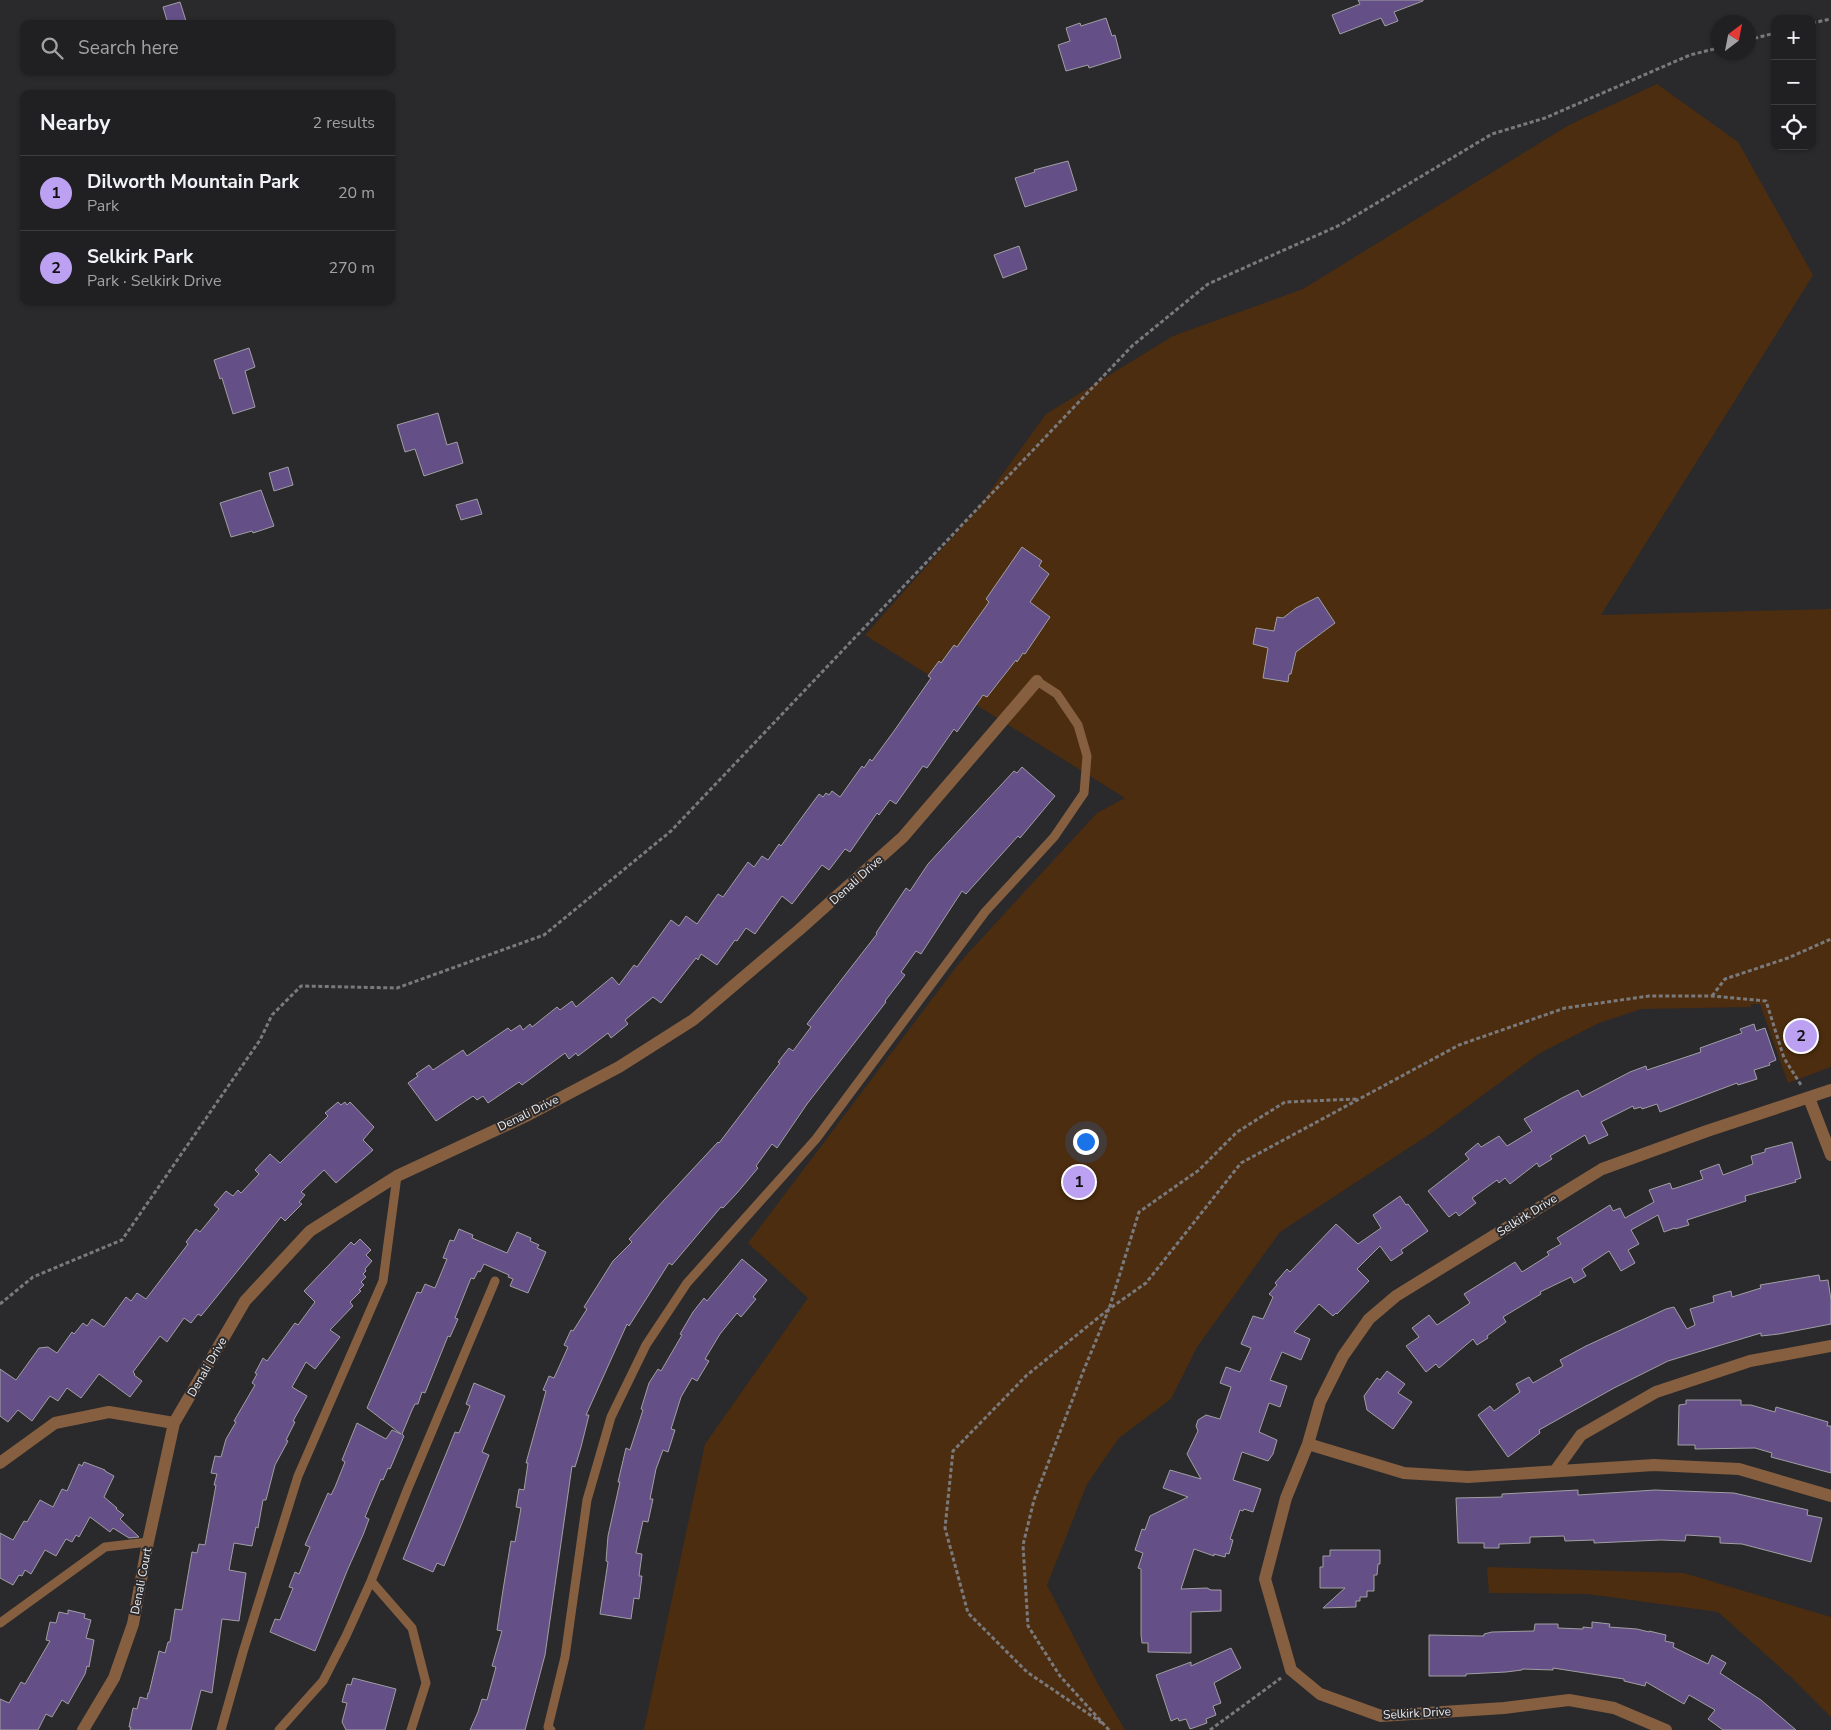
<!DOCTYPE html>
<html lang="en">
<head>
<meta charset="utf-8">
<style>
  body { margin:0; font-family:"Nunito Sans",sans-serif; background:#28272a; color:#f1f3f6 }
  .controls { position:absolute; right:15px; top:15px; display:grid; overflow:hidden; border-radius:10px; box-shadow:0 1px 4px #0004 }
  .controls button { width:45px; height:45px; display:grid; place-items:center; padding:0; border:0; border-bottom:1px solid #3d3d3f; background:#201f21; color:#f1f3f6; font:25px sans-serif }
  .compass { position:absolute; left:1711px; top:15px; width:45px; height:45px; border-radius:50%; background:#201f21; box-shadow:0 1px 4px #0004; rotate:32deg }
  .you { position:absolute; left:1085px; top:1141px; width:18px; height:18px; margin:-12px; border:4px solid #fff; border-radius:50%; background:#1a73e8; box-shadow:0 0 0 8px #1a73e833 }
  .badge { display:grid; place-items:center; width:32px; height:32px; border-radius:50%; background:#bca0f2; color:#111; font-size:16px; font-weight:700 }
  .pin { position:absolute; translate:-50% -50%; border:2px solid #fff; box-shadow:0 1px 5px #0006 }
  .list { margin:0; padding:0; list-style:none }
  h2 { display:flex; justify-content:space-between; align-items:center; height:65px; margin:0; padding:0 20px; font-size:21px }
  h2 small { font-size:16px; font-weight:400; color:#a2a2a5 }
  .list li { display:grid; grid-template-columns:32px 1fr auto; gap:15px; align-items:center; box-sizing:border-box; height:75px; padding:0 20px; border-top:1px solid #3d3d3f }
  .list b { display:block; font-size:19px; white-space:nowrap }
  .list p { margin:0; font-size:16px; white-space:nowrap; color:#a2a2a5 }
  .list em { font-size:16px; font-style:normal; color:#a2a2a5 }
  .icon { flex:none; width:28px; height:28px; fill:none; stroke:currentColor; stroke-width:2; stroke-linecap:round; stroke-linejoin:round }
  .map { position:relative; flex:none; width:1831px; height:1730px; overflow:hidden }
  .search { position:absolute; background:#201f21; box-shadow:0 1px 4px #0004; left:20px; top:20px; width:375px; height:55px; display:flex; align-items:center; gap:12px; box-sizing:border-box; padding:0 18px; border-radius:10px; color:#a2a2a5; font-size:19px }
  .panel { position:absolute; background:#201f21; box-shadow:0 1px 4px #0004; left:20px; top:90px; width:375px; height:215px; border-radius:10px }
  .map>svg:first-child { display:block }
  .green { fill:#4d2d0f }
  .building { fill:#645087; stroke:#a09fa2 }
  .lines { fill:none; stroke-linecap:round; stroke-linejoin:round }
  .path { stroke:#7a797c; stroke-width:3; stroke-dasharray:4 2.5; stroke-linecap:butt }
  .lane { stroke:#855f3f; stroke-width:9 }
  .street { stroke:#855f3f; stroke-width:12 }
  .labels { text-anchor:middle; stroke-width:4; stroke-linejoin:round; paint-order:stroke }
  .street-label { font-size:12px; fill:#edecee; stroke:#2a292c }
</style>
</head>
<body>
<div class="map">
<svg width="1831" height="1730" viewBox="0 0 1831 1730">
  <rect width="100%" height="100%" fill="#2a292c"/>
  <path class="green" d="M1657 84 1738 142 1813 275 1601 615 1831 609V1067L1788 1083 1760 1004H1751V1007L1641 1009 1599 1023 1540 1053 1433 1132 1280 1232 1197 1347 1171 1399 1119 1438 1087 1484 1047 1585 1098 1684 1125 1730H644L705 1444 808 1298 748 1243 960 962 1097 813 1125 798 865 635 975 512 1046 414 1173 336 1303 289 1569 125Z
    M1487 1567 1684 1573 1831 1617V1717L1791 1677 1718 1612 1588 1594 1489 1593Z"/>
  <path class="building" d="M1358 0H1423V1L1394 12 1398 21 1385 26 1381 18 1340 34 1332 15 1360 4Z
    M180 2 187 24H168L163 7Z
    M1106 18 1112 36 1115 35 1121 58 1089 68 1088 65 1066 71 1058 45 1070 41 1066 28 1080 23 1081 26Z
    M1068 161 1077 190 1025 207 1015 178 1035 172 1034 170Z
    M1019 246 1027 269 1003 278 994 255Z
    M249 348 255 367 245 371 255 407 233 414 222 378 220 379 214 360Z
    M438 413 447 445 457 442 463 463 424 476 415 449 405 452 397 425Z
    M288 467 293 485 274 491 269 473Z
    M261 490 274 526 253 533 252 531 231 537 220 503Z
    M477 499 482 514 461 520 456 505Z
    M1022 547 1042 561 1039 566 1049 574 1030 602 1050 617 1025 654 1023 653 1017 662 1016 660 987 697 983 695 957 732 954 729 927 768 923 766 896 804 890 800 879 815 877 813 850 852 845 849 829 870 822 865 792 904 782 896 755 934 746 928 737 941 735 940 717 965 701 954 698 960 696 958 661 1003 653 997 625 1020 628 1024 611 1038 608 1033 578 1056 576 1053 569 1059 565 1053 522 1085 519 1082 488 1103 483 1096 477 1100 473 1096 436 1121 408 1083 418 1076 416 1074 429 1065 433 1070 463 1050 467 1056 508 1028 511 1031 520 1025 523 1030 530 1024 532 1027 557 1007 560 1010 572 1001 576 1007 612 977 619 985 634 965 637 967 671 920 679 926 686 916 697 924 718 894 723 897 748 862 754 867 762 856 768 860 779 844 781 846 797 824 819 794 823 797 826 793 829 795 832 791 840 797 862 766 864 768 870 759 872 761 894 731 931 678 928 676 939 661 941 663 954 645 957 647 989 602 986 599Z
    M1318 597 1335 623 1296 652 1291 674H1289L1288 682 1263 678 1268 648 1253 644 1256 628 1274 631 1277 617 1283 618 1296 608Z
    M1022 767 1055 796 1020 838 1018 836 966 894 962 891 921 954 916 951 901 972 905 975 885 1001 886 1002 807 1104 777 1148 772 1144 756 1166 758 1168 737 1193 723 1208 721 1207 672 1265 669 1263 629 1326 627 1324 586 1415H589L581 1447 575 1467 572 1466 545 1655 525 1730H470L478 1712 482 1699 487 1700 496 1667 492 1666 502 1631 497 1630 503 1590 511 1541 515 1542 521 1508 516 1507 519 1489 524 1490 528 1463H526L546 1391 543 1390 549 1376 554 1378 568 1347 564 1345 571 1330 573 1331 587 1309 584 1307 613 1261 632 1242 629 1239 665 1199 718 1142 719 1143 780 1063 778 1062 789 1048 793 1051 811 1027 807 1024 877 934 876 933 906 888 910 891 928 864 961 828 1014 771 1017 773Z
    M1754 1024 1756 1031 1765 1028 1776 1060 1769 1063 1770 1065 1754 1070 1757 1079 1738 1085 1737 1083 1660 1112 1657 1104 1642 1109 1641 1107 1634 1109 1633 1106 1601 1122 1608 1135 1589 1144 1585 1135 1550 1156 1552 1159 1539 1167 1537 1163 1510 1184 1505 1178 1499 1183 1497 1180 1472 1198 1476 1203 1459 1216 1456 1212 1449 1217 1428 1191 1469 1159 1465 1154 1478 1143 1481 1147 1499 1136 1507 1146 1532 1131 1524 1119 1562 1098 1578 1090 1582 1097 1630 1072 1646 1066 1647 1070 1701 1052 1700 1048 1742 1033 1740 1029Z
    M338 1102 341 1105 345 1102 347 1105 350 1102 374 1127 363 1140 373 1150 336 1183 324 1170 301 1192 305 1195 299 1202 302 1204 285 1221 281 1217 201 1316 198 1314 191 1323 184 1318 167 1342 160 1336 133 1372 135 1374 134 1375 142 1381 130 1397 99 1374 81 1398 67 1388 58 1401 50 1396 32 1421 18 1410 8 1422 0 1416V1369L16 1380 39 1348 48 1347 57 1353 72 1332 74 1334 83 1323 87 1326 92 1319 104 1327 126 1297 131 1301 137 1293 146 1299 188 1244 186 1242 196 1229 200 1232 219 1209 214 1205 226 1191 233 1196 238 1190 241 1193 259 1174 255 1170 270 1154 280 1163 328 1116 325 1113Z
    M1792 1142 1801 1178 1795 1180 1796 1182 1745 1196 1746 1201 1687 1220 1689 1225 1675 1229V1228L1664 1232 1658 1215 1631 1230 1639 1244 1628 1250 1635 1263 1621 1271 1609 1251 1582 1269 1586 1276 1574 1283 1571 1277 1540 1292 1541 1294 1503 1317 1506 1322 1487 1336 1488 1338 1477 1345 1473 1339 1439 1368 1436 1364 1426 1372 1406 1346 1419 1337 1412 1328 1429 1315 1437 1325 1470 1303 1464 1294 1515 1262 1522 1272 1549 1255 1547 1252 1561 1244 1557 1238 1610 1205 1613 1211 1620 1208 1625 1218 1654 1202 1649 1190 1670 1183 1672 1189 1676 1188 1703 1179 1700 1171 1719 1164 1723 1175 1753 1164 1751 1156 1765 1152V1149Z
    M1400 1196 1406 1205 1408 1204 1428 1231 1401 1250 1403 1253 1391 1261 1380 1246 1357 1269 1369 1281 1337 1314 1336 1313 1333 1316 1319 1304 1294 1332 1310 1339 1301 1360 1282 1352 1270 1380 1287 1386 1280 1407 1269 1403 1259 1432 1277 1440 1273 1454 1268 1461 1242 1452 1233 1480 1261 1489 1253 1512 1244 1509 1243 1511 1240 1510 1230 1539 1233 1540 1229 1554 1226 1553 1225 1557 1214 1554V1556L1194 1549 1181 1589 1207 1588 1211 1590H1221V1611L1191 1612V1653L1148 1652V1643H1142L1141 1635V1569L1138 1568 1143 1553 1135 1550 1142 1529 1145 1530 1150 1516 1188 1497 1163 1488 1170 1470 1201 1479 1187 1454 1198 1431 1196 1426 1198 1420 1206 1415 1220 1419 1231 1387 1220 1383 1226 1367 1240 1372 1251 1348 1241 1344 1253 1316 1263 1319 1273 1297 1269 1294 1277 1285 1275 1283 1287 1269 1290 1272 1336 1224 1358 1244 1381 1228 1373 1215Z
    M459 1229 473 1235 472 1238 507 1253 517 1232 531 1238 530 1241 539 1245 537 1248 546 1252 528 1293 510 1286 513 1279 508 1277 509 1275 484 1264 480 1272 478 1271 474 1279 471 1278 455 1318 458 1319 450 1337 448 1336 425 1393 422 1392 418 1404H415L412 1410 402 1434 404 1436 390 1469 388 1468 383 1480 381 1479 365 1517 369 1519 363 1535 347 1571 315 1651 270 1632 275 1619 280 1620 293 1588 289 1587 295 1572 299 1574 310 1547 305 1545 328 1493 331 1495 335 1487 345 1462 342 1460 357 1423 386 1439 392 1430 401 1434 367 1408 417 1292 421 1293 425 1284 435 1288 447 1259 443 1258 450 1240 454 1241Z
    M360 1239 371 1250 366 1255 372 1261 365 1269 366 1271 363 1274 366 1277 361 1282 364 1285 359 1290 361 1291 350 1302 353 1306 330 1330 340 1337 315 1369 306 1362 292 1387 307 1396 293 1421 295 1422 286 1440 288 1441 275 1465 266 1500H263L258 1528 256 1527 252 1546 234 1543 229 1570 246 1573 239 1621 222 1619 212 1693 201 1690 191 1730H130L131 1727H129L133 1708 137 1709 140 1697 147 1699 148 1693H149L159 1651 165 1653 168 1642H170L175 1609 182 1610 192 1552 197 1553 199 1544 205 1545 216 1485H214L217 1474 211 1473 215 1456 221 1457 226 1439 236 1422 234 1421 255 1385 252 1383 257 1374 255 1373 263 1358 267 1361 295 1323 298 1325 315 1302 304 1291 351 1242 354 1245Z
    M742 1259 767 1280 753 1297 756 1299 741 1317 737 1313 720 1334 705 1359 709 1361 697 1381 692 1378 681 1397 671 1429 675 1430 668 1452 663 1450 656 1469 650 1499H653L648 1522 643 1521 636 1553 642 1554 639 1576H642L639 1599 634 1598 631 1619 600 1614 608 1562 606 1561 608 1536 620 1482H618L626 1448 630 1450 643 1410 641 1409 649 1383 658 1369 661 1371 682 1335 680 1334 693 1312 704 1298 707 1301Z
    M1819 1275 1820 1281 1828 1280 1831 1300V1324L1779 1334 1761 1336V1333L1668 1361 1614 1388 1539 1430 1540 1433 1508 1457 1478 1415 1490 1406 1494 1411 1520 1392 1516 1384 1529 1377 1533 1383 1563 1366 1560 1360 1586 1346 1666 1309 1674 1307 1687 1329 1695 1325 1690 1309 1714 1302 1713 1296 1731 1291 1732 1297 1761 1288 1760 1285Z
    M1387 1371 1405 1384 1398 1393 1412 1402 1393 1429 1367 1410 1364 1396 1377 1378 1380 1380Z
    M474 1383 505 1396 482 1452 489 1455 462 1523 444 1566 437 1563 433 1572 403 1559 455 1432 459 1433 470 1406 466 1404Z
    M1686 1400H1741V1405H1751L1775 1412 1776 1407 1828 1422 1827 1426H1831V1473L1771 1457 1772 1453 1755 1448 1695 1449V1445H1678L1679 1405 1686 1404Z
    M84 1462 105 1470V1471L114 1476 104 1497 117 1508 116 1509 124 1515 120 1519 139 1537 129 1538 113 1528 110 1532 90 1517 79 1537 76 1535 72 1542 66 1539 56 1556 45 1550 31 1574 25 1570 22 1576 19 1575 13 1585 0 1578V1533L13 1540 24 1521 27 1522 40 1500 53 1507 62 1489 67 1491 79 1464 82 1466Z
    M1578 1490V1495L1655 1490 1734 1493 1808 1510 1807 1515 1822 1518 1811 1562 1742 1544 1720 1543V1537L1686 1535 1685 1541 1661 1540 1594 1543V1540L1565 1541 1564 1536 1530 1537V1543L1499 1544V1548H1484V1543H1458L1456 1498 1502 1497V1494Z
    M1330 1550H1380V1564H1378L1377 1575H1374V1591H1367V1597H1360V1601H1356V1607L1323 1608 1345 1588H1320V1567H1323V1556H1330Z
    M68 1610 85 1614 84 1618 91 1620 86 1638 94 1640 89 1667 87 1666 85 1674 68 1704 62 1700 52 1717 46 1714 38 1730H0V1699L9 1703 21 1682 25 1684 50 1641 46 1640 50 1622 56 1623 59 1612 68 1614Z
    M1592 1622 1610 1624 1609 1627 1637 1629 1649 1632V1631L1666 1635 1665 1641 1674 1643 1673 1647 1708 1664 1712 1655 1726 1663 1720 1673 1761 1700 1796 1730H1723L1708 1719 1715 1710 1689 1695 1684 1704 1646 1682 1645 1686 1624 1681V1679L1553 1668V1670L1522 1669V1670L1506 1672 1466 1674V1676H1429V1635L1484 1636V1634L1492 1632 1534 1631 1535 1624H1558V1628L1583 1629V1627L1592 1628Z
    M1231 1648 1241 1668 1214 1683 1221 1703 1213 1706 1216 1715 1206 1719 1207 1723 1190 1729 1186 1719 1179 1721 1178 1718 1171 1721 1156 1675 1191 1662V1666Z
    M353 1678 396 1689 385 1730H346L342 1722 347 1703 342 1702 347 1684 351 1685Z"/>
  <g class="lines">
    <path class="path" d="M1812 23 1831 19
      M1748 40 1775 33
      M1712 996 1725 979 1788 958 1831 939
      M0 1304 33 1277 122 1240 260 1040 272 1015 301 986 397 988 544 935 671 831 1132 346 1208 284 1340 225 1492 134 1545 118 1690 55 1718 48
      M1102 1723 1027 1672 968 1613 945 1528 953 1451 1027 1375 1109 1309 1139 1212 1199 1170 1237 1132 1285 1102 1357 1099
      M1109 1730 1060 1676 1028 1626 1023 1545 1034 1500 1083 1372 1109 1309 1146 1283 1241 1163 1459 1045 1565 1008 1649 996H1712L1766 1001 1784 1058 1801 1085
      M1210 1730 1281 1678"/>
    <path class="lane" d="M371 1581 412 1628 426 1683 411 1730
      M0 1623 105 1547 148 1542
      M221 1730 243 1652 298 1476 383 1281 397 1176
      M279 1730 323 1681 346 1636 371 1581 408 1488 495 1281
      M551 1730 548 1727 565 1657 587 1500 611 1417 646 1345 687 1283 816 1139 985 912 1054 837 1084 793 1087 756 1078 725 1057 694 1037 681"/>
    <path class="street" d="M1809 1098 1831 1155
      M1308 1444 1404 1473 1468 1477 1654 1465 1739 1469 1831 1496
      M0 1463 55 1423 109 1412 174 1423 245 1301 310 1231 397 1176 528 1115 619 1067 693 1020 799 930 903 837 1037 681
      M1555 1471 1581 1435 1656 1392 1750 1361 1831 1346
      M83 1730 114 1678 133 1624 148 1542 174 1423
      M1666 1730 1614 1708 1569 1700 1504 1708 1381 1716 1320 1694 1291 1670 1265 1579 1286 1498 1308 1444 1320 1402 1343 1356 1369 1319 1396 1296 1602 1169 1707 1131 1831 1090"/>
  </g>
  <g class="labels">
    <g class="street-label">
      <text transform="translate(856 880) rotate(-42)" y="4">Denali Drive</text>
      <text transform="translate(528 1113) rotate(-26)" y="4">Denali Drive</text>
      <text transform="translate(1527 1215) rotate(-32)" y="4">Selkirk Drive</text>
      <text transform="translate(207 1367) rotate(-60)" y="4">Denali Drive</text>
      <text transform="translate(141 1581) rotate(-79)" y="4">Denali Court</text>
      <text transform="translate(1417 1713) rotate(-3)" y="4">Selkirk Drive</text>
    </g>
  </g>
</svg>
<div class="controls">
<button>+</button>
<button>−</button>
<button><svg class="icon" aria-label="locate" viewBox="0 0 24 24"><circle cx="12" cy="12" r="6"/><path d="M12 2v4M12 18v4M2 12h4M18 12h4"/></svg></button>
</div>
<svg class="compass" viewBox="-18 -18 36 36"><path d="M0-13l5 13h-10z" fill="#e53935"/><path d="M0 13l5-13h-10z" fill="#a2a2a5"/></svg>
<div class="you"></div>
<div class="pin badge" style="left:1079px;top:1182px">1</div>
<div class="pin badge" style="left:1801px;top:1036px">2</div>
<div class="search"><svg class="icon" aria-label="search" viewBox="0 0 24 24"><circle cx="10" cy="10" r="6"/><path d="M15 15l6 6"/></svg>Search here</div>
<section class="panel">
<h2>Nearby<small>2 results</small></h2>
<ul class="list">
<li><span class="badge">1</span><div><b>Dilworth Mountain Park</b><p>Park</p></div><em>20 m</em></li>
<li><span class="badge">2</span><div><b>Selkirk Park</b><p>Park · Selkirk Drive</p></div><em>270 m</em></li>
</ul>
</section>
</div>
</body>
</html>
